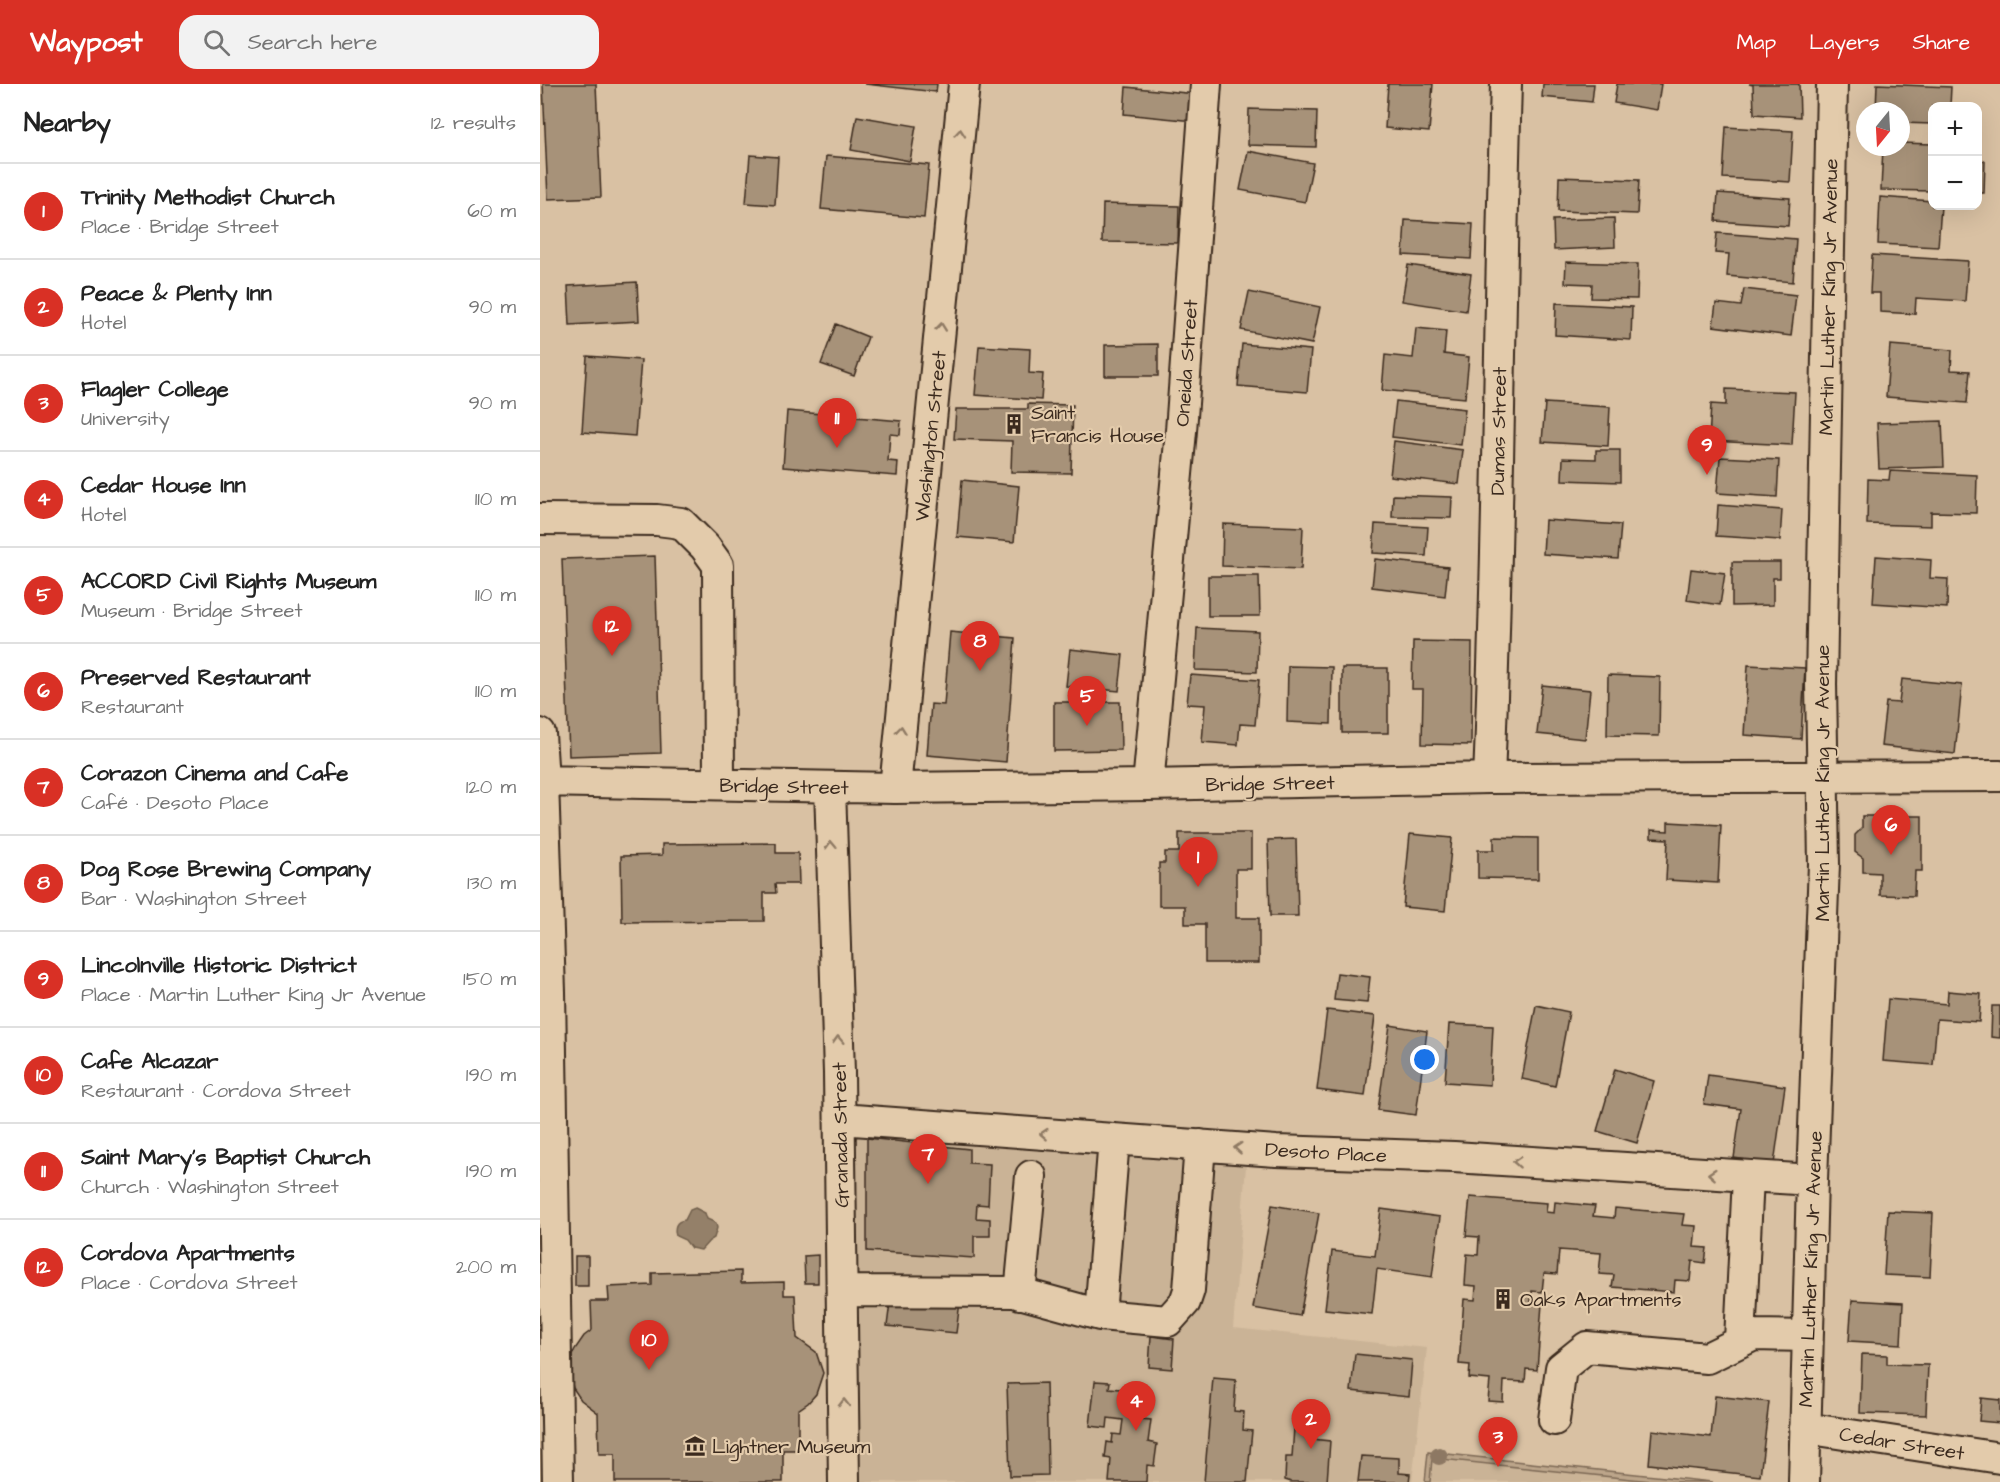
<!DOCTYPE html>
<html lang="en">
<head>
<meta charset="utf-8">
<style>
  body { margin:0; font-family:"Architects Daughter",sans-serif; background:#f2f2f2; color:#222 }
  .controls { position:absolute; right:18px; top:18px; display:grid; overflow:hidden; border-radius:12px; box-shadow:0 6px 24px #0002 }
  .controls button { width:54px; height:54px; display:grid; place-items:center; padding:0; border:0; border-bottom:2px solid #e0e0e0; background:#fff; color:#222; font:30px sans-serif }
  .compass { position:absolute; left:1316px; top:18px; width:54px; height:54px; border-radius:50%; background:#fff; box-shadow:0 6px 24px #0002; rotate:198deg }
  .you { position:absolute; left:885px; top:976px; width:21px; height:21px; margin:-15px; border:4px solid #fff; border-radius:50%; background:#1a73e8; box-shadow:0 0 0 9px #1a73e833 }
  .badge { display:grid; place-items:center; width:39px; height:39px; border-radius:50%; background:#d93025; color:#fff; font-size:20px; font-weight:700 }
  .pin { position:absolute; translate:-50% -50px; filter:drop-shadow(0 2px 3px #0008) }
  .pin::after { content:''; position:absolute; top:32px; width:21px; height:18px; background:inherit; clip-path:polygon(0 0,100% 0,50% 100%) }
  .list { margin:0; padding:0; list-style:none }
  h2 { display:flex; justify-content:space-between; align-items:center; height:78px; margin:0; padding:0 24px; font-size:26px }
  h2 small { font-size:20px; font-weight:400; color:#767676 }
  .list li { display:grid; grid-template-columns:39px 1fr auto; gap:18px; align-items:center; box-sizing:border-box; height:96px; padding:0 24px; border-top:2px solid #e0e0e0 }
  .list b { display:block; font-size:22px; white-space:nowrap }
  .list p { margin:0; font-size:20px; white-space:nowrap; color:#767676 }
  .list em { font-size:20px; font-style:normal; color:#767676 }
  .icon { flex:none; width:33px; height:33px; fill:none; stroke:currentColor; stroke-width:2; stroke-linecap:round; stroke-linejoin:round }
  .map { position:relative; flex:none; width:1460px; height:1398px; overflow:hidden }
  header { display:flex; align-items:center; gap:36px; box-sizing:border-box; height:84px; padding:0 30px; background:#d93025; color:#fff }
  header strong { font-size:28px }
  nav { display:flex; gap:33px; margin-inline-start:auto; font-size:21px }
  .search { width:420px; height:54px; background:#f2f2f2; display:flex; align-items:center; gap:15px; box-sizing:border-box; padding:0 21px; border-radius:18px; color:#767676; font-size:22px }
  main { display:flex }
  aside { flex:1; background:#fff }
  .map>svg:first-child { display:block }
  .built { fill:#cab396 }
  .green { fill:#bca58a; stroke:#7c6854; stroke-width:1.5 }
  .water { fill:#948069; stroke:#705e4b; stroke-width:1.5 }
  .building { fill:#a79279; stroke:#3b2a1e; stroke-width:1.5 }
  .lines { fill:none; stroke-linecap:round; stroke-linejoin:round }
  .minor-casing { stroke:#3b2a1e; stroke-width:34 }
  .minor { stroke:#e3cbab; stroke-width:30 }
  .tree { fill:#8d7863 }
  .oneway { stroke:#8f7a64 }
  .labels { text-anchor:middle; stroke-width:4.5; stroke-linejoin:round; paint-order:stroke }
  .street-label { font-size:20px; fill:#3b2a1e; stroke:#e3cbab }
  .poi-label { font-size:20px; fill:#3b2a1e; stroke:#e3cbab; text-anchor:start }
</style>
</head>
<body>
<header>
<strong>Waypost</strong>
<div class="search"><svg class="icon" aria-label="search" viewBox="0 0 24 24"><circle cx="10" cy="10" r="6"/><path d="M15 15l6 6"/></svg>Search here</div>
<nav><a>Map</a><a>Layers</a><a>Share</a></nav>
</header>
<main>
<aside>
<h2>Nearby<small>12 results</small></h2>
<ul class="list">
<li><span class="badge">1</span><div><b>Trinity Methodist Church</b><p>Place · Bridge Street</p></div><em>60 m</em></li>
<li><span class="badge">2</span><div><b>Peace &amp; Plenty Inn</b><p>Hotel</p></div><em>90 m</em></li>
<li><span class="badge">3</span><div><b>Flagler College</b><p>University</p></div><em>90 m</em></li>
<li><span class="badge">4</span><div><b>Cedar House Inn</b><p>Hotel</p></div><em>110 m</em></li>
<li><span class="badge">5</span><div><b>ACCORD Civil Rights Museum</b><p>Museum · Bridge Street</p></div><em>110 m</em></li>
<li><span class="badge">6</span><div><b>Preserved Restaurant</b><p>Restaurant</p></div><em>110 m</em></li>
<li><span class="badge">7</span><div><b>Corazon Cinema and Cafe</b><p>Café · Desoto Place</p></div><em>120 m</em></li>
<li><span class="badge">8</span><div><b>Dog Rose Brewing Company</b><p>Bar · Washington Street</p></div><em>130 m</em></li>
<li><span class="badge">9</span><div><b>Lincolnville Historic District</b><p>Place · Martin Luther King Jr Avenue</p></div><em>150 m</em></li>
<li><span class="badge">10</span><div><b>Cafe Alcazar</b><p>Restaurant · Cordova Street</p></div><em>190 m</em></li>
<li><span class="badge">11</span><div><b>Saint Mary's Baptist Church</b><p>Church · Washington Street</p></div><em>190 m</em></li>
<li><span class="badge">12</span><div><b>Cordova Apartments</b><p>Place · Cordova Street</p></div><em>200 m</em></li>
</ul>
</aside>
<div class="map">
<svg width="1460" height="1398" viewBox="0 0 1460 1398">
  <rect width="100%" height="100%" fill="#d9c1a3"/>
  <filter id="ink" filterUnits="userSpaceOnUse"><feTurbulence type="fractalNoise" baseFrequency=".0167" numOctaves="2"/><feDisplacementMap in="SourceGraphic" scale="12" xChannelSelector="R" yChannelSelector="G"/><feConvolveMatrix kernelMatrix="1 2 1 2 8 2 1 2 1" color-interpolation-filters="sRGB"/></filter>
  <g filter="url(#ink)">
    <path class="built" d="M316 1053 706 1082 693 1244 887 1264 872 1398H319V1272Z
      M888 1368 1172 1398H885Z"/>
    <path class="green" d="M888 1368 1172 1398H1120L892 1374 890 1398H885Z"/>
    <path class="water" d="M155 1124 165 1129 167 1135 176 1139 177 1144 174 1154 169 1157 161 1166 151 1164 145 1156 136 1152C134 1144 135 1137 145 1136L150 1126Z"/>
    <path class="building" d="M3 0H56L61 113 8 115Z
      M325 0H397L396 8Z
      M848 0H893L889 48 845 44Z
      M1003 0H1054L1052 18 1002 13Z
      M1077 0H1121L1117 26 1074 19Z
      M1209 0H1259L1260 33 1214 30 1213 1Z
      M1337 0 1411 3 1410 22H1392V40L1361 39V27H1336Z
      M586 3 656 10 654 37 584 30Z
      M709 25 777 27 776 63 708 61Z
      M317 32 376 42 370 77 311 66Z
      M1186 43 1253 47 1250 98 1183 94Z
      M1361 59 1392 60V107L1341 106 1343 63H1361Z
      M708 67 773 79 765 118 700 106Z
      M210 71 238 73 235 121 206 119Z
      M286 72 389 81 384 134 281 125Z
      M1438 77H1445L1444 109H1438Z
      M1019 93 1099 96 1097 130 1018 127Z
      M1178 109 1250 114 1248 142 1176 137Z
      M1340 113 1392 117V122H1401L1398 163 1338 160Z
      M563 120 639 122 638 159 562 158Z
      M1074 134 1075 163 1014 166 1013 136Z
      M865 136 933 140 931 175 863 171Z
      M1177 149 1256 155 1253 198 1187 192 1189 170 1175 169Z
      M1332 171 1428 177 1425 217 1376 214 1375 230 1340 228V209H1330Z
      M1026 178 1098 180 1097 215 1051 214 1052 200 1025 199Z
      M868 181 931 190 926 227 862 217Z
      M97 198 99 237 30 241 28 202Z
      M1204 205 1256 211 1251 252 1173 242 1176 219 1201 222Z
      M709 208 780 223 772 260 701 246Z
      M1016 219 1092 223 1091 256 1015 251Z
      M296 240 328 253 314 292 281 280Z
      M876 244 906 247 904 270 929 273 925 314 842 306 845 271 873 274Z
      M618 260V292H565V261Z
      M702 260 771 266 767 308 698 302Z
      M1350 261 1412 266 1411 286 1430 287 1427 319 1346 313Z
      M439 262 490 265 489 289 503 290 501 316 435 311Z
      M47 272 101 276 95 352 42 348Z
      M1186 305 1255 308 1252 361 1169 357 1171 320 1186 321Z
      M856 317 925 325 921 361 852 353Z
      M1005 319 1070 323 1068 362 1002 358Z
      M488 320 533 321 531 389 471 388 472 357 414 355 416 325H488Z
      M247 327 361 337 360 351 350 350 348 377 358 378 357 392 243 383Z
      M1402 337 1404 383 1339 385 1337 339Z
      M854 357 923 366 919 400 850 392Z
      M1056 366H1080V398L1022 396 1023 374 1056 375Z
      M1180 373 1239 376 1237 413 1177 409Z
      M1350 387 1437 391 1436 429 1391 428V442L1327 440 1328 395 1349 396Z
      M422 396 479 402 474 458 417 453Z
      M853 411 912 413 911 434 852 433Z
      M1178 421 1242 426 1240 456 1176 452Z
      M1005 436 1081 441 1078 475 1003 470Z
      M683 440 763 443 761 485 682 482Z
      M835 440 888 443 886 472 833 469Z
      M115 472 121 669 29 672 22 475Z
      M1336 472 1391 476 1390 494 1408 495 1407 524 1333 519Z
      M835 475 908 483 905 512 832 503Z
      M1192 478H1240V494H1233V521L1192 522Z
      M1151 485 1185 489 1180 521 1147 516Z
      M668 492H719L720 532H668Z
      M657 544 718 547 717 588 655 586Z
      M410 548 475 554 466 678 387 671 391 620 404 621Z
      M873 557 932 558 931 661 882 660 883 605H872Z
      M530 565 583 571 579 607 526 602Z
      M1208 581 1265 584 1261 655 1204 651Z
      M748 582 792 583 791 640 747 638Z
      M802 584H848V649H802Z
      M650 591 719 596 715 641 700 640 698 661 662 658 665 621 647 620Z
      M1068 591 1120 593 1119 652 1067 651Z
      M1362 595 1422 601 1415 670 1341 662 1346 618 1359 619Z
      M1002 601 1050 606 1045 655 997 650Z
      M514 618H580L581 666 514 667Z
      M1322 732H1382V787H1375L1374 812 1340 811V789L1323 788V774L1315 768V751L1322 744Z
      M1128 738 1181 741 1178 799 1126 796 1128 755 1111 754V746L1128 747Z
      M639 749H711V785H696V834H719V879H665V840H645V822H619V779H625V768H639Z
      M870 750 912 754 905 827 863 823Z
      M954 753 998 754V795L938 794V766H954Z
      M756 755 758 832H730L728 756Z
      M236 759V769H258L259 800H235L236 809H224V837L82 838 81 772 122 771V760Z
      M797 889 830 893 827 919 794 916Z
      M1408 907 1441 910 1439 938 1397 935 1393 981 1343 977 1348 915 1407 920Z
      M996 921 1029 928 1015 1002 982 995Z
      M1452 922H1460V954L1451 953Z
      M787 926 835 932 825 1012 777 1006Z
      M909 940 953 942 950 1001 905 998Z
      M850 941 887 947 876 1031 838 1026Z
      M1075 985 1114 997 1097 1059 1057 1047Z
      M1168 991 1245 1002 1234 1080 1194 1074 1201 1025 1164 1020Z
      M327 1054 429 1065V1079L450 1080 448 1121 437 1120 436 1134 450 1135V1152H434V1174L327 1167Z
      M930 1113 1007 1119 1006 1128 1014 1129 1015 1118 1055 1122 1053 1132 1074 1134 1075 1124 1144 1130 1142 1141 1156 1142 1154 1163 1167 1164 1165 1179 1152 1177 1150 1197 1135 1196 1134 1208 1072 1203 1074 1191 1059 1190 1061 1169 1019 1166 1017 1190 1004 1189 1002 1208 992 1207 991 1219 1002 1220 997 1286 986 1285 985 1298 964 1297 963 1318 948 1317 950 1296 929 1294 930 1281 919 1280 924 1215 935 1216 936 1202 925 1201 927 1170 938 1171 939 1153 926 1152Z
      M732 1121 779 1129 760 1232 713 1224Z
      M841 1125 900 1133 892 1193 837 1185 832 1230 785 1225 792 1167 835 1172Z
      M1348 1127 1393 1129 1390 1193 1344 1191Z
      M278 1171V1199H265L264 1172Z
      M35 1172H48V1202H35Z
      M201 1187V1199L244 1198V1211H255L257 1254 276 1268 283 1289 276 1310 268 1319 258 1326V1366H243V1398H75V1370H59L58 1329 41 1316 33 1304 30 1292V1276L35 1265 44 1252 52 1246 51 1217H69L68 1203 112 1201V1189Z
      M351 1211 420 1218 416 1249 347 1242Z
      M1312 1216 1363 1219 1361 1260 1309 1257Z
      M611 1252 634 1255 632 1285 609 1283Z
      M815 1270 872 1276 869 1313 811 1307Z
      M1322 1270 1347 1271V1280L1388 1281 1386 1331 1320 1329Z
      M673 1294 696 1296 694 1327 704 1328 703 1346 712 1347 707 1398H664Z
      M555 1297 570 1298 569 1304 604 1307 601 1335 611 1336 608 1358 617 1360 614 1382 607 1381 606 1398H569L571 1375 565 1374 567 1358 572 1359 573 1350 581 1351 583 1336 568 1334 567 1344 550 1342Z
      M506 1299 508 1391 470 1392 467 1300Z
      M1175 1312 1229 1318 1220 1392 1109 1380 1112 1346 1171 1353Z
      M1441 1314 1460 1316V1339L1439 1337Z
      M755 1329 773 1331 772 1355 790 1357 787 1398H751L745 1396 746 1373H752Z
      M821 1372 859 1374V1389L870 1390 869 1398H818Z"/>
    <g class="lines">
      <g class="minor-casing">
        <path id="minor" d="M0 435 117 436 141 439 165 463 178 481 179 700
          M0 650 3 697 10 908 18 1398
          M949 694C959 463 959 231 966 0
          M0 697 355 704 608 701 949 694 1460 692
          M608 701 641 347 666 0
          M290 703 299 989 304 1398
          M355 704 424 0
          M300 1035 736 1067 914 1073 1272 1096
          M302 1207 476 1208 560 1231 628 1237 645 1218 649 1206 660 1061
          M480 1210 491 1092
          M560 1231 574 1055
          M1200 1256 1208 1093
          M1014 1336 1021 1284 1047 1263 1167 1274 1214 1251 1267 1252
          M1265 1344 1460 1374
          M1264 1398 1272 1096 1284 780 1281 600 1292 0"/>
      </g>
      <use href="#minor" class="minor"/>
    </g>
    <circle class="tree" cx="899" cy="1372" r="9"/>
    <defs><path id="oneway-chevron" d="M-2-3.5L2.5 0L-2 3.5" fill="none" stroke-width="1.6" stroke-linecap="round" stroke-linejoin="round" transform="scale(1.5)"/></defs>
    <g class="oneway">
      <use href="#oneway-chevron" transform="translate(420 49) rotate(-85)"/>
      <use href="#oneway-chevron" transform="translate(401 243) rotate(-84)"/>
      <use href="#oneway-chevron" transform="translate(361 646) rotate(-84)"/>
      <use href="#oneway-chevron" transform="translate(291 761) rotate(-92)"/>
      <use href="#oneway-chevron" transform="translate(298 956) rotate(-92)"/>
      <use href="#oneway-chevron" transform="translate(504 1050) rotate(-176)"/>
      <use href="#oneway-chevron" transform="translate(698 1064) rotate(-176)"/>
      <use href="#oneway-chevron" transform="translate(977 1078) rotate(-176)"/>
      <use href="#oneway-chevron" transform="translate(1172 1090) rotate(-176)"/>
      <use href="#oneway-chevron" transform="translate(304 1319) rotate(-90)"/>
    </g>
  </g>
  <defs>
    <g id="building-bare" transform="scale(1.62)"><path d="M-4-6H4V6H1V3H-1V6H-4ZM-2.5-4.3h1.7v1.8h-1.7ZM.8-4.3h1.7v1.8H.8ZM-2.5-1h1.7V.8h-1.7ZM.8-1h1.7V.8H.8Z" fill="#3b2a1e" stroke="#e3cbab" stroke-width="2.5" paint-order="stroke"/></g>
    <g id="museum-bare" transform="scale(1.62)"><path d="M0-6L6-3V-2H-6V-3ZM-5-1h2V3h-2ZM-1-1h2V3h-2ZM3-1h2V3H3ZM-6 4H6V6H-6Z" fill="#3b2a1e" stroke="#e3cbab" stroke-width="2.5" paint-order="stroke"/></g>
  </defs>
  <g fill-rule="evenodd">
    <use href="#building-bare" x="474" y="340"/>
    <use href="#building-bare" x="963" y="1215"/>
    <use href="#museum-bare" x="155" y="1362"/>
  </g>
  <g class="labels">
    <g class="street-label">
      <text transform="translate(1288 213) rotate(-89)" y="7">Martin Luther King Jr Avenue</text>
      <text transform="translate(646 279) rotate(-86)" y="7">Oneida Street</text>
      <text transform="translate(958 347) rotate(-89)" y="7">Dumas Street</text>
      <text transform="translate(390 352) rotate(-84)" y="7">Washington Street</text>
      <text transform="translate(730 699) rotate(-1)" y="7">Bridge Street</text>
      <text transform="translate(1282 699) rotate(-90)" y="7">Martin Luther King Jr Avenue</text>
      <text transform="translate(244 702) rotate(1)" y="7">Bridge Street</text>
      <text transform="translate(300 1051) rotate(-91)" y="7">Granada Street</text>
      <text transform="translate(786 1068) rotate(3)" y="7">Desoto Place</text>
      <text transform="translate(1270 1185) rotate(-88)" y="7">Martin Luther King Jr Avenue</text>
      <text transform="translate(1362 1359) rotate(9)" y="7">Cedar Street</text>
    </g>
    <g class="poi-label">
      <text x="491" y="335">Saint<tspan x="491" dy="23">Francis House</tspan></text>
      <text x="980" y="1222">Oaks Apartments</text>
      <text x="172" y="1369">Lightner Museum</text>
    </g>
  </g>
</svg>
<div class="controls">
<button>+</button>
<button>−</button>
</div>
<svg class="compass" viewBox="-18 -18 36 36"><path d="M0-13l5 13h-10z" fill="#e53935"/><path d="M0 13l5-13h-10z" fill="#767676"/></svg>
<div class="you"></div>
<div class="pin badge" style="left:658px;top:803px">1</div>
<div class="pin badge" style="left:771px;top:1365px">2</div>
<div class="pin badge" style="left:958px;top:1383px">3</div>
<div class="pin badge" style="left:596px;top:1347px">4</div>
<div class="pin badge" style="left:547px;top:642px">5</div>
<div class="pin badge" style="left:1351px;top:771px">6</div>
<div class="pin badge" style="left:388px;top:1100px">7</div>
<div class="pin badge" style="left:440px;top:587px">8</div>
<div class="pin badge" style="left:1167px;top:391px">9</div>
<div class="pin badge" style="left:109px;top:1286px">10</div>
<div class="pin badge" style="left:297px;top:364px">11</div>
<div class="pin badge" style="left:72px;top:572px">12</div>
</div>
</main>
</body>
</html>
